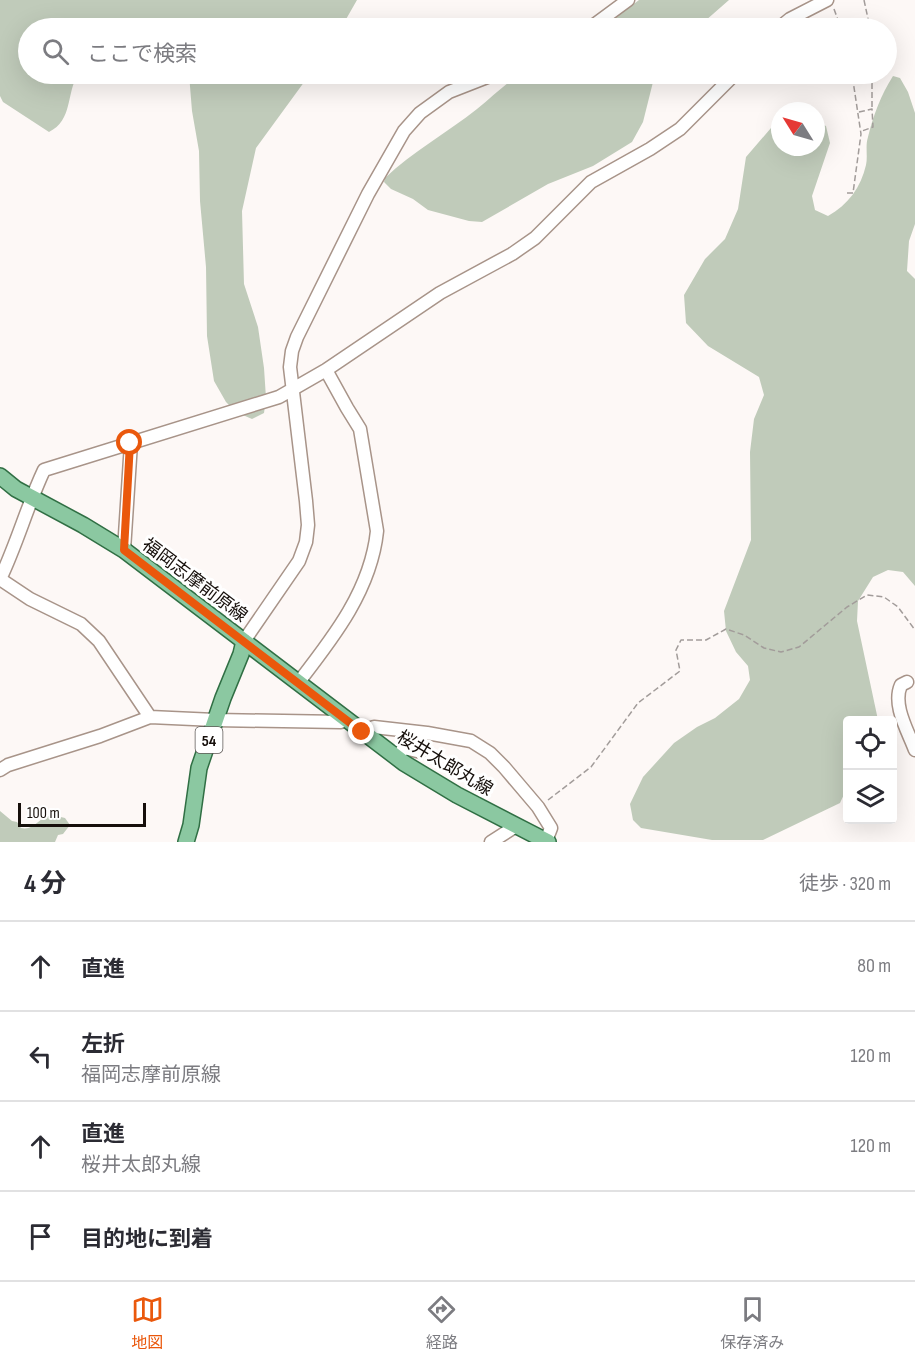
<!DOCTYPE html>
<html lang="ja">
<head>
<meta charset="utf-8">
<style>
  body { margin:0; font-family:"Sofia Sans Condensed","Noto Sans JP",sans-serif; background:#f2f2f3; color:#2b2b33 }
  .controls { position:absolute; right:18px; bottom:18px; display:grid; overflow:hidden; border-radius:6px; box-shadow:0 6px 24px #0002 }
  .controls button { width:54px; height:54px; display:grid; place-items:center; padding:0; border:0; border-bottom:2px solid #e1e1e2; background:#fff; color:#2b2b33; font:30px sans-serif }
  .compass { position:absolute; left:771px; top:102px; width:54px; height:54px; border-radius:50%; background:#fff; box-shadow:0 6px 24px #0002; rotate:307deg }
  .scale { position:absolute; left:18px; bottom:15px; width:128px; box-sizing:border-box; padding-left:6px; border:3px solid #160f0b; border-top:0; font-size:16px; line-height:21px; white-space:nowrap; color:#160f0b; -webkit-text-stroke:4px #fff; paint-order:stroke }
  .stop { position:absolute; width:18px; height:18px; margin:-14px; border:4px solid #ea580c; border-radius:50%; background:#fff }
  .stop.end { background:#ea580c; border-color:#fff; box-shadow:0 2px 6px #0008 }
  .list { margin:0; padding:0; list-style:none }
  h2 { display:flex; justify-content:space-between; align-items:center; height:78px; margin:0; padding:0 24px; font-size:26px }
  h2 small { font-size:20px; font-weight:400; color:#7c7c81 }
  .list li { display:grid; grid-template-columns:39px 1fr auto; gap:18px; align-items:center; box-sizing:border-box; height:90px; padding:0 24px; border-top:2px solid #e1e1e2 }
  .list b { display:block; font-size:22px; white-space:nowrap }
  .list p { margin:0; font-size:20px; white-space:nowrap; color:#7c7c81 }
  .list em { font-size:20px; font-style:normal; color:#7c7c81 }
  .icon { flex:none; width:33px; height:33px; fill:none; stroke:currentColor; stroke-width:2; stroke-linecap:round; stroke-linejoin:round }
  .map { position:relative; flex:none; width:915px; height:842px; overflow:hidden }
  .search { position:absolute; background:#fff; box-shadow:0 6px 24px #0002; left:18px; right:18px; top:18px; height:66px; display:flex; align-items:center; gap:15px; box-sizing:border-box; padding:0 21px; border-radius:33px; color:#7c7c81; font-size:22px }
  .sheet { height:438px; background:#fff }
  nav { display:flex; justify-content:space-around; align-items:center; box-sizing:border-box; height:84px; border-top:2px solid #e1e1e2; background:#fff; font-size:16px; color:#7c7c81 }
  nav a { display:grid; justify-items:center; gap:3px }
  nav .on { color:#ea580c }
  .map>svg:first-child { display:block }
  .green { fill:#c0cbba }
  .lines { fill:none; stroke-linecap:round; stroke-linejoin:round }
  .minor-casing { stroke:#a89489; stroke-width:15 }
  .major-casing { stroke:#306f44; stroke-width:18 }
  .path { stroke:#a29c9a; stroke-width:1.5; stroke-dasharray:6 3; stroke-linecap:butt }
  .minor { stroke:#fff; stroke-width:12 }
  .major { stroke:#8bc8a1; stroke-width:15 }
  .route { stroke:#ea580c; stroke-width:8 }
  .labels { text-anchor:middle; stroke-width:6; stroke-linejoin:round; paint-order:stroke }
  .shield { fill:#fff; stroke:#5c5754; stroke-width:1.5 }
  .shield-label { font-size:16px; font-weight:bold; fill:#160f0b }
  .street-label { font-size:18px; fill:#160f0b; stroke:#fff }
</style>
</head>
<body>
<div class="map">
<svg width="915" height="842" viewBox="0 0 915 842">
  <rect width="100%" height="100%" fill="#fdf8f6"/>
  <path class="green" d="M0 0H357L341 28H28V74H78C66 94 73 120 49 132L3 102 0 96Z
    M639 0H729L697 28H602Z
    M189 74H310L256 148 242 211 244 284 258 327 264 368 266 398 264 413 252 419 236 412 226 402 214 381 207 336 206 267 200 201 199 151 192 111Z
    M520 74H655L643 122 632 142 593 166 548 184 482 222 469 221 428 210 413 199 391 189 384 182 385 178C413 151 447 133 477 109 492 97 505 84 520 74Z
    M893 76 900 78 908 92 915 113V224L909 241 907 271 915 279V586L903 572 888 570 873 577 858 601 857 621 878 720H848L847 788 840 803 763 840H712L641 828 633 820 630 804 643 777 674 743 697 727 715 718 739 699 750 680 748 666 736 652 726 631 724 611 751 540 750 452 754 419 764 395 759 377 708 346 686 323 684 295 705 259 725 239 738 209 746 157 771 128 780 123V147H816V121L826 126 830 143 812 196 815 210 828 216C848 205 861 187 866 165 868 156 865 146 868 137 873 116 881 95 893 76Z
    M0 811 12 821 17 822 21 828C34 831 38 818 49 816 54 815 60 817 65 818L70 825 63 834 58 835 55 842H0Z"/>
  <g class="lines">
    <g class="minor-casing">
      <path id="minor" d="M590 28 628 0
        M779 28 790 19 827 0
        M124 550 131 443
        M0 579C17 544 27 506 44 470L279 397 326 370 440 293 512 254 535 238 591 182 650 149 680 129 735 74
        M0 579 30 599 81 624 99 641 150 717
        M244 641 299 561 306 542 308 525 306 501 290 367 292 351 297 337 368 194 404 131 420 113 449 92 495 74
        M907 682 901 685C892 705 908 731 915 750
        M298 683C333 638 371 590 377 531L360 429 347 408 326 370
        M362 732 374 727 427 733 471 741 490 753 504 767 538 807 551 828 546 841
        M396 758 404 748 421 752
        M0 770 8 765 100 736 150 717 215 720 341 722 344 719
        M491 842 516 826"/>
    </g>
    <g class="major-casing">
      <path id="major" d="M0 476 16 489 83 525 124 550 404 763 457 795 548 842
        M186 842 191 825 199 768 223 698 241 654 244 641"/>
    </g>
    <path class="path" d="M864 0 870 28
      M834 9 841 28
      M872 74V108
      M859 112 872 109 873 127 862 131
      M847 193H853L861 134 852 74
      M548 800 591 767 638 703 680 671 676 650 681 640H706L726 629 744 635 764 648 781 652 799 647 847 607 867 595 884 597 898 607 915 630"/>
    <use href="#minor" class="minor"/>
    <use href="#major" class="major"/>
  </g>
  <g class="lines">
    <path class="route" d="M130 443 124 550 362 732"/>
  </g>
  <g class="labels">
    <rect class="shield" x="195.5" y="727" width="27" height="26" rx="4.5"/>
    <g class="shield-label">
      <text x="209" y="746">54</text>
    </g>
    <g class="street-label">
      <text transform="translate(195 580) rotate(37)" y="6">福岡志摩前原線</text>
      <text transform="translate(445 763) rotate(31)" y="6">桜井太郎丸線</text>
    </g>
  </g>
</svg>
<div class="controls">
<button><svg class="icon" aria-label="locate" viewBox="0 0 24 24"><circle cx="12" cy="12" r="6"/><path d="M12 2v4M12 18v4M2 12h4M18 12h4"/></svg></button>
<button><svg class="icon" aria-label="layers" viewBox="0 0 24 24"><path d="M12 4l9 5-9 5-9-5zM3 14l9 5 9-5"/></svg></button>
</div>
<svg class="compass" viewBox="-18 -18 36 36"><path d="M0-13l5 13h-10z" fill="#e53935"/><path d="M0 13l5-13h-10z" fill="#7c7c81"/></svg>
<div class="scale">100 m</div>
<div class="stop" style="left:130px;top:443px"></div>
<div class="stop end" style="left:362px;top:732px"></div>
<div class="search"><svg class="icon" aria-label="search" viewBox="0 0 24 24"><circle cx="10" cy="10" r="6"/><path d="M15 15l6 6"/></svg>ここで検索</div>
</div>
<section class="sheet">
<h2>4 分<small>徒歩 · 320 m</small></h2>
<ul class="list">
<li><svg class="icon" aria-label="ahead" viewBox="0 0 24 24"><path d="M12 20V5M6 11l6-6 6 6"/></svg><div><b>直進</b></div><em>80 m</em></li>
<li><svg class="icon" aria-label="left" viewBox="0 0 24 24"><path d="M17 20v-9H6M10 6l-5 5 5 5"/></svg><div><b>左折</b><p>福岡志摩前原線</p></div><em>120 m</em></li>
<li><svg class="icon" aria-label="ahead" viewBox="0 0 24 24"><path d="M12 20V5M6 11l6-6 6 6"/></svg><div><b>直進</b><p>桜井太郎丸線</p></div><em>120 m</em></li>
<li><svg class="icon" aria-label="arrive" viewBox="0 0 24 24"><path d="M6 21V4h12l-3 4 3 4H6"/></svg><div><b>目的地に到着</b></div></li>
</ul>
</section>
<nav>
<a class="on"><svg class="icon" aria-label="map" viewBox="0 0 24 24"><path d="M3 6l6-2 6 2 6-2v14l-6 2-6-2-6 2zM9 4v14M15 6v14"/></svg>地図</a>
<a><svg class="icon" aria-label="directions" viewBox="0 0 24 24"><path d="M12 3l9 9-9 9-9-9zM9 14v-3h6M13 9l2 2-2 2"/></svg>経路</a>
<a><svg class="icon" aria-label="saved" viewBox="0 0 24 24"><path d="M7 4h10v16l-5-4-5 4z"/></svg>保存済み</a>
</nav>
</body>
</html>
